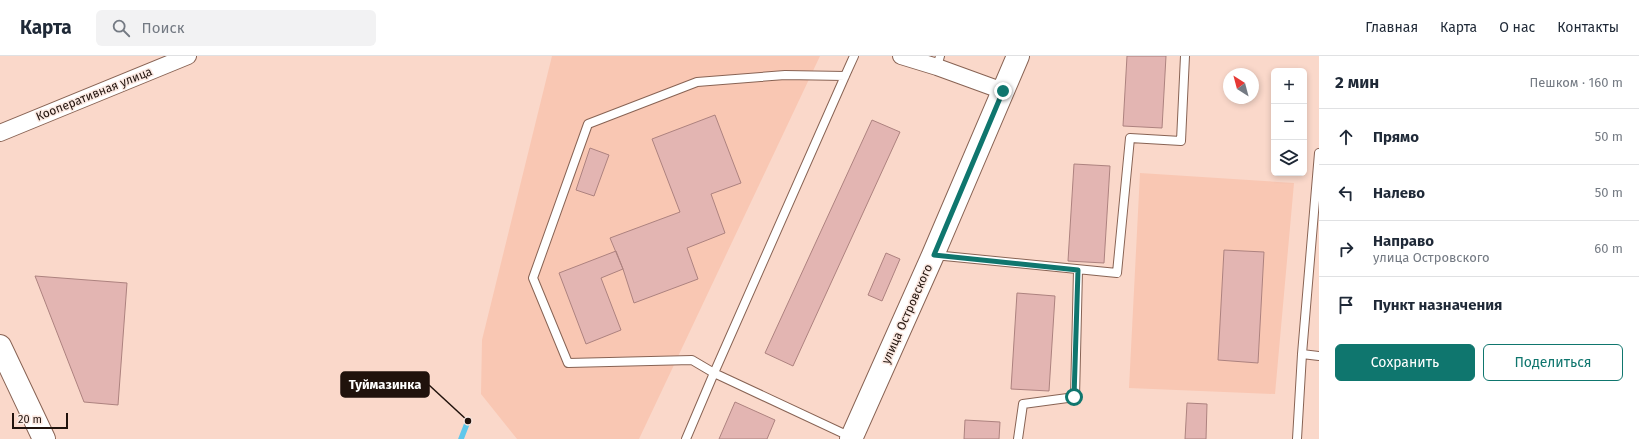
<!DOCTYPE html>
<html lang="ru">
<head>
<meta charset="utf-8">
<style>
  body { margin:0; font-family:"Fira Sans",sans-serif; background:#f2f2f3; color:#1f2937 }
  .controls { position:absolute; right:12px; top:12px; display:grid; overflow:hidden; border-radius:6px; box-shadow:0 2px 6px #0003 }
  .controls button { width:36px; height:36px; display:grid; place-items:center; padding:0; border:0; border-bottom:1px solid #e0e1e3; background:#fff; color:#1f2937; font:20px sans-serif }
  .compass { position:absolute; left:1223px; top:12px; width:36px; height:36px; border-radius:50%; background:#fff; box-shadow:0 2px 6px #0003; rotate:324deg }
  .scale { position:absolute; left:12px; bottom:10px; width:56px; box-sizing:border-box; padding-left:4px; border:2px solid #20120c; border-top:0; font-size:11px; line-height:14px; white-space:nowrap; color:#20120c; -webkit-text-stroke:3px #fbe9e2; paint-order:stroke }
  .stop { position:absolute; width:12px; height:12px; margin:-9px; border:3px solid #0f766e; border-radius:50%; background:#fff }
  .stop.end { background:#0f766e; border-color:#fff; box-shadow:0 1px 4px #0008 }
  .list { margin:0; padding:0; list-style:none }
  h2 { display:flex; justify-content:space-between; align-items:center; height:52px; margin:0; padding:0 16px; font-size:17px }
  h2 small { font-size:13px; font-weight:400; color:#747a83 }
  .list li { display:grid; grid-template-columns:26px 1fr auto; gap:12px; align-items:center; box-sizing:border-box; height:56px; padding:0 16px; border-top:1px solid #e0e1e3 }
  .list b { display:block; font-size:15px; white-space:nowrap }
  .list p { margin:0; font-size:13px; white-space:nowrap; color:#747a83 }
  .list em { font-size:13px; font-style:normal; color:#747a83 }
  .actions { display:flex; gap:8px; padding:12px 16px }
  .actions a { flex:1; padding:9px 0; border:1px solid #0f766e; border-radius:6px; text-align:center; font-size:14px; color:#0f766e }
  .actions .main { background:#0f766e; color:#fff }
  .icon { flex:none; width:22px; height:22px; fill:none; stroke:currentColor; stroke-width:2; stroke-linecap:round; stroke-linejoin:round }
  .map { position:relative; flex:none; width:1319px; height:383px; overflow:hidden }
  header { display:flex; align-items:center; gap:24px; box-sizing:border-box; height:56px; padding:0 20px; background:#fff; border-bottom:1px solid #e0e1e3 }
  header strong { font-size:19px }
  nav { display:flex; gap:22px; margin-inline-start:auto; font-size:14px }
  .search { width:280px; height:36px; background:#f2f2f3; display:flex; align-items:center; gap:10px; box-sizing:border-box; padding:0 14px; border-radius:6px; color:#747a83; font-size:15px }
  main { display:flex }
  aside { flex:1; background:#fff }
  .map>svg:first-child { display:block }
  .built { fill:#f9c7b3 }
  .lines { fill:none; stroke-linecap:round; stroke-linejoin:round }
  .stream { stroke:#5ec7eb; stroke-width:5.5 }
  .building { fill:#e3b5b2; stroke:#ad827f }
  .lane-casing { stroke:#886354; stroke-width:10 }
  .street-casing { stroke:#886354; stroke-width:18 }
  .secondary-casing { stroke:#886354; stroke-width:24 }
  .lane { stroke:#fff; stroke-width:8 }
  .street { stroke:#fff; stroke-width:16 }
  .secondary { stroke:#fff; stroke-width:22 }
  .route { stroke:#0f766e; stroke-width:5 }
  .labels { text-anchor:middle; stroke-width:3; stroke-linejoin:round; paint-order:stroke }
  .street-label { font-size:12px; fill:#20120c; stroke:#fbe9e2 }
  .leader { fill:none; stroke:#20120c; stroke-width:1.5 }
  .callout-dot { fill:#20120c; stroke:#fbe9e2; stroke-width:1.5 }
  .callout { fill:#20120c; stroke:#20120c; stroke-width:1.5 }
  .callout-label { font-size:13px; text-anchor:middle; font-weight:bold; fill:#fff }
</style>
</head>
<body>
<header>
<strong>Карта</strong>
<div class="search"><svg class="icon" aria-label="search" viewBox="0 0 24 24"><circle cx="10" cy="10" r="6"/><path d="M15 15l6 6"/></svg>Поиск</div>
<nav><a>Главная</a><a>Карта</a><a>О нас</a><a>Контакты</a></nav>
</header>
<main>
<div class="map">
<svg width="1319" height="383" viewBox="0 0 1319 383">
  <rect width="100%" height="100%" fill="#fad8ca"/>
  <path class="built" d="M552 0H820L639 383H517L481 338 482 284Z
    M1140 117 1294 127 1275 338 1129 332Z"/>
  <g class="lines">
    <path class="stream" d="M461 383 468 365"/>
  </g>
  <path class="building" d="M1127 0H1166L1162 72 1123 70Z
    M715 59 741 127 711 138 725 177 687 192 698 223 634 247 623 213 610 182 680 156 652 83Z
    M872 64 900 76 793 310 765 297Z
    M590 92 609 99 594 140 576 134Z
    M1074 108 1110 110 1104 207 1068 205Z
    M1224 194 1264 196 1258 307 1218 304Z
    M616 195 623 213 601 222 621 274 586 288 559 217Z
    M886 197 900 203 882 245 868 239Z
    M35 220 127 227 118 349 84 346Z
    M1017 237 1055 240 1049 335 1011 333Z
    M735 346 775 364 767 383H719Z
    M1187 347 1207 348 1206 383H1185Z
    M965 364 1000 366 999 383H964Z"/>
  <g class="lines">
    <g class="lane-casing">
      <path id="lane" d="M937 11 940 0
        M845 20 785 19 697 26 588 68 533 222 568 307 692 304 714 317 845 20 854 0
        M934 199 1117 217 1130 82 1181 85 1185 0
        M1302 298 1319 97
        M686 383 714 317 851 381
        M1018 383 1023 348 1075 341 1078 214
        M1297 383 1302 298 1319 300"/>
    </g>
    <g class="street-casing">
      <path id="street" d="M901 0 937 11 1003 35
        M0 77 188 0"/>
    </g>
    <g class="secondary-casing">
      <path id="secondary" d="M0 290 44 383
        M851 383 933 199 1018 0"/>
    </g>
    <use href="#lane" class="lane"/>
    <use href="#street" class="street"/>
    <use href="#secondary" class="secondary"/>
  </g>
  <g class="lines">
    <path class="route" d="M1003 35 934 199 1078 214 1074 341"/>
  </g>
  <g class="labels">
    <g class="street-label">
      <text transform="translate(94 38) rotate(-22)" y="4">Кооперативная улица</text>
      <text transform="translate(907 258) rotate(-66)" y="4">улица Островского</text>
    </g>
  </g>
  <path class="leader" d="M468 365L429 329"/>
  <circle class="callout-dot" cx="468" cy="365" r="4"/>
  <rect class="callout" x="341" y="316" width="88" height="25" rx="4"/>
  <g class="callout-label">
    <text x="385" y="333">Туймазинка</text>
  </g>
</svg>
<div class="controls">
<button>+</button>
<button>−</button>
<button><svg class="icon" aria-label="layers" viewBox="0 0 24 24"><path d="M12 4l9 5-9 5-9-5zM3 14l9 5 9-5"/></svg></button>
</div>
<svg class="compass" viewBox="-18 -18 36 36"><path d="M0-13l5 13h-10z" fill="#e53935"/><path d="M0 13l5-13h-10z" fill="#747a83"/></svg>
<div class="scale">20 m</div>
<div class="stop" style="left:1074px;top:341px"></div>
<div class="stop end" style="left:1003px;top:35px"></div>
</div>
<aside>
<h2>2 мин<small>Пешком · 160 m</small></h2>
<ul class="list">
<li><svg class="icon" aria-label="ahead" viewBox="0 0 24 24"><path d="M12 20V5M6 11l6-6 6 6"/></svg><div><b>Прямо</b></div><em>50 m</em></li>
<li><svg class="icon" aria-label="left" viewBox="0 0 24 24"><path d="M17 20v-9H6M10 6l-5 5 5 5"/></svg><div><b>Налево</b></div><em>50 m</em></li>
<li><svg class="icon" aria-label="right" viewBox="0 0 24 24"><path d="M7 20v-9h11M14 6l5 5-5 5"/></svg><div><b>Направо</b><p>улица Островского</p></div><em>60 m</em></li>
<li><svg class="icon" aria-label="arrive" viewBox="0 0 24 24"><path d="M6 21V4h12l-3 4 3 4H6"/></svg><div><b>Пункт назначения</b></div></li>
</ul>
<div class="actions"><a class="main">Сохранить</a><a>Поделиться</a></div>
</aside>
</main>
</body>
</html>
